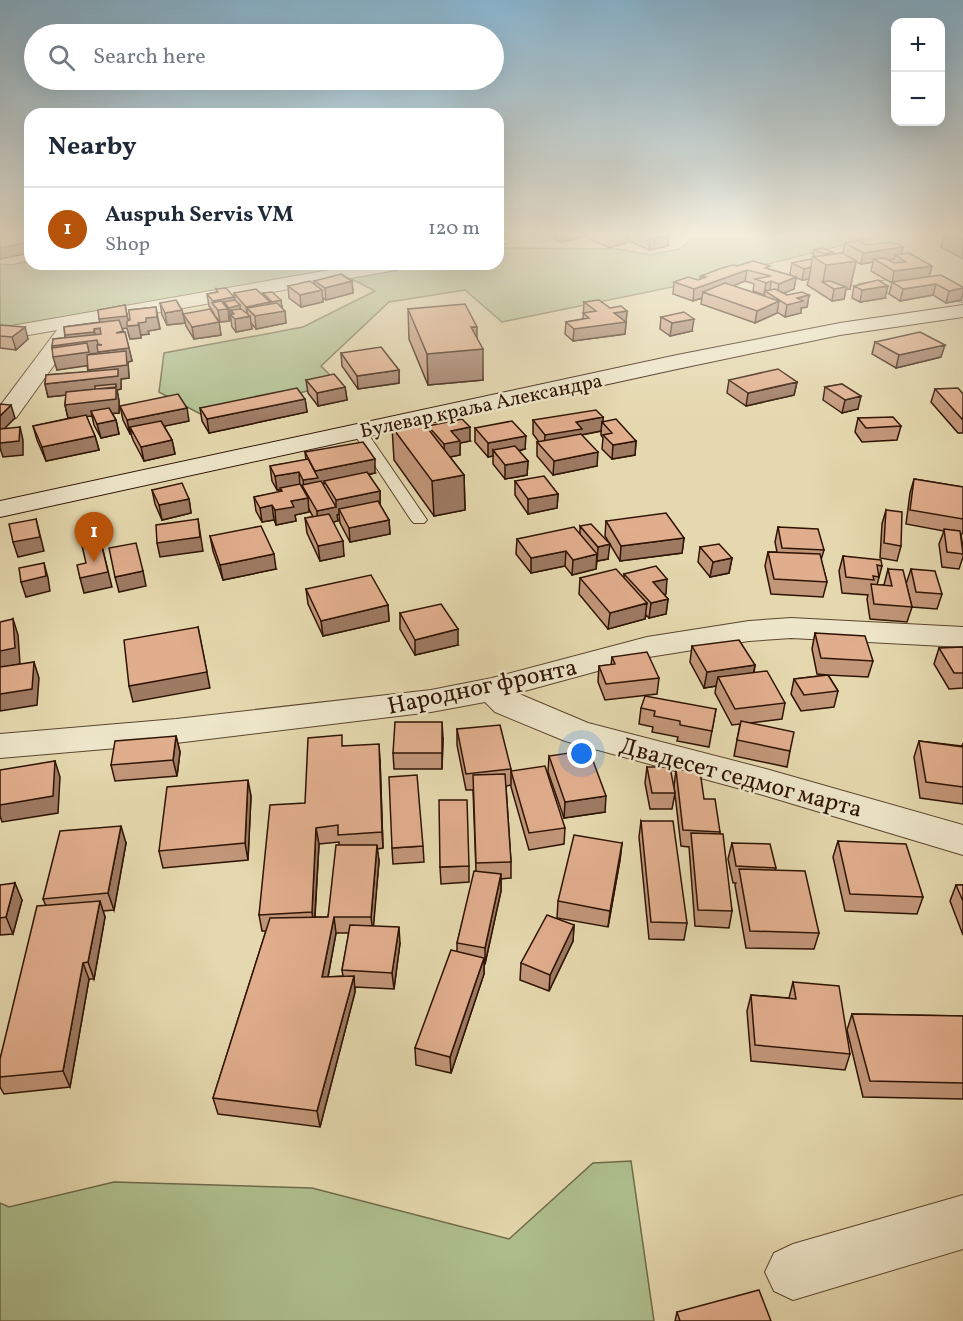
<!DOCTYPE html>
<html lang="en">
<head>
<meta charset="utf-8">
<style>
  body { margin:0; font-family:Vollkorn,serif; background:#f6f6f7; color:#1f2937 }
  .controls { position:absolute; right:18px; top:18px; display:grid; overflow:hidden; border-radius:12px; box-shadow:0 6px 24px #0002 }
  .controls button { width:54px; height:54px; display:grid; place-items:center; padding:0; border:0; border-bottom:2px solid #e0e1e3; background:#fff; color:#1f2937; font:30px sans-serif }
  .you { position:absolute; left:582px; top:754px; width:21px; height:21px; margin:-15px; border:4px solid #fff; border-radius:50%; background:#1a73e8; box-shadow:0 0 0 9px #1a73e833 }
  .badge { display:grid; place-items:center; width:39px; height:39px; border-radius:50%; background:#b45309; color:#fff; font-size:20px; font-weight:700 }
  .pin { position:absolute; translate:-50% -50px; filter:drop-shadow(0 2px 3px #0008) }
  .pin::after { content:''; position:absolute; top:32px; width:21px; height:18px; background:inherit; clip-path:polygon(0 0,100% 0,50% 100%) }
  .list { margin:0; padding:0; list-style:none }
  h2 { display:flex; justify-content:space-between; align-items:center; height:78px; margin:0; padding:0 24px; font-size:26px }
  h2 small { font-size:20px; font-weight:400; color:#747a83 }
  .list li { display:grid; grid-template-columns:39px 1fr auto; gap:18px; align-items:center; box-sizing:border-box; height:84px; padding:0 24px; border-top:2px solid #e0e1e3 }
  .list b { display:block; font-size:22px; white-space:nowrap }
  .list p { margin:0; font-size:20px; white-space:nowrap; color:#747a83 }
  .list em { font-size:20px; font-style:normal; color:#747a83 }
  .icon { flex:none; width:33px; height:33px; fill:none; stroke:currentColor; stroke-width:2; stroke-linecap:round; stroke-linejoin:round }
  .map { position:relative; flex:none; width:963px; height:1321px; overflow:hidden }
  .search { position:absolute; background:#fff; box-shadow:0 6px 24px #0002; left:24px; top:24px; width:480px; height:66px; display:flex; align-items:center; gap:15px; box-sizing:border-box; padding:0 21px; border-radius:33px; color:#747a83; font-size:22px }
  .panel { position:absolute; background:#fff; box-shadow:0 6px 24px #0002; left:24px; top:108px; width:480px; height:162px; border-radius:18px }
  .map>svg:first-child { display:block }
  .green { fill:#afc08f; stroke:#6f6a4a; stroke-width:1.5 }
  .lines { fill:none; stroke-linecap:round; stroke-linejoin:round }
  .service-casing { stroke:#5c452f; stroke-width:2 }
  .minor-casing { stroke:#5c452f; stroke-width:2 }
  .secondary-casing { stroke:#2f1405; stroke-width:2 }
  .service { fill:#eee6ca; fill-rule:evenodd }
  .minor { fill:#eee6ca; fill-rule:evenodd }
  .secondary { fill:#eee6ca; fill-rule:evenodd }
  .wall { fill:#c29679; stroke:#2f1405; stroke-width:1.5; fill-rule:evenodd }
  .shaded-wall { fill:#9e7a63; stroke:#2f1405; stroke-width:1.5 }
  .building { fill:#e1ae8d; stroke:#2f1405; stroke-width:1.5 }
  .labels { text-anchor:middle; stroke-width:5; stroke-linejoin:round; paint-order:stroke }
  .far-street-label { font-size:20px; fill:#2f1405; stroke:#eee6ca }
  .street-label { font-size:24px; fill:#2f1405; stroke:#eee6ca }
</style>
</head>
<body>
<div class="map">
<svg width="963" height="1321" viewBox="0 0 963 1321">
  <rect width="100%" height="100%" fill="#e5d8ae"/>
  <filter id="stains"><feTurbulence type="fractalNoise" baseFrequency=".00333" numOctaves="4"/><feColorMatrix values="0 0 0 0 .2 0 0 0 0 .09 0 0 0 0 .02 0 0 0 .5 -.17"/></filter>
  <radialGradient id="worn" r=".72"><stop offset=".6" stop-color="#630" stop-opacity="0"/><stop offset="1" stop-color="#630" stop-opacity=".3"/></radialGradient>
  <path class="green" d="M700 234H886L701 281 502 322 465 290 389 302 321 366 338 383 206 417 159 392 164 353 303 327 375 291 348 277 420 264H498V248L618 249 650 255 679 249Z
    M30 261V264H366L0 330V264L11 265Z
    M631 1161 654 1321H0V1203L9 1207 114 1182 312 1188 509 1239 593 1163Z"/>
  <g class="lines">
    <g class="service-casing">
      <path id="service" d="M359 427 364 428 427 520 424 523H414L411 520 352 431Z"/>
    </g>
    <g class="minor-casing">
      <path id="minor" d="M524 234 521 238 498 246V235Z
        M364 264H405L403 268 396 270 82 326 16 418 7 420 0 418V406L57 330 0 340V328Z
        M904 278C925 278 944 281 963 289V302L926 290 866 294 859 292 856 288 859 284Z
        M791 618 963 627V647L791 638 749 641 649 657 517 693 588 723 766 769 963 825V855L763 795 565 741 495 712 485 702 431 712 176 743 0 758V734L176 719 431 690 492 678 647 637 749 621Z
        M963 1195V1249L793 1300 774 1291 765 1272 774 1253 793 1244Z"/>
    </g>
    <g class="secondary-casing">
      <path id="secondary" d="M963 305V317L840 335 677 369 0 517V501L677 355 840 323Z"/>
    </g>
    <use href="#service" class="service"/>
    <use href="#minor" class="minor"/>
    <use href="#secondary" class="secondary"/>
  </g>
  <path class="wall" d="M547 234H627L626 243 609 248 590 239V236L561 242Z
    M629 234H666L668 246 649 250 629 241Z
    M945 234H963V259L941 247Z
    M845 243 867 245 903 247 902 254 930 277 961 300 946 303 933 295 900 301 889 294 892 283 871 271 873 262 861 264 856 262 850 289H846L844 299 832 301 807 285 809 279 802 280 796 278 794 289 783 293 787 295H809L807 307 801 308V313L785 317 777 312V313L755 323 701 304 702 298 693 301 673 294 674 282 698 280 700 279 701 276 737 266 769 269 793 276 790 274 792 263 812 259 813 257H816L813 255 814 250 833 252V254L843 253ZM745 281 754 284 753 291 765 295V296L733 286Z
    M314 281H352L353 293 326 300 323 298V302L301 307 289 298 288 286 314 284Z
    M854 286 885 298 860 302 852 298Z
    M216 289 235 300 234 293 263 296V293L281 300 282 307 286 323 256 329 251 323 252 329 236 332 232 327 231 320 229 318V321L220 322 215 316 219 322 221 335 194 339 186 326 183 314H214L213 312 209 306 207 294 217 292Z
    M584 302 610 308 627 311 625 334 573 341 565 334 566 322 583 319Z
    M160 303 182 310 185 323 167 325 162 315Z
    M125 305 128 320H130L129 310 156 307 160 329 148 331 149 334 141 335V338L130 339 127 328 122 329 123 332H125L132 361 128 362 129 378 121 379V389L117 390 119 401V413H112L116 420 119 434 101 438 94 425 92 416H86L95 436 99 450 46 461 37 440 33 426 75 417 68 418 65 405 66 395 48 397 45 384 46 375 88 372 87 365 57 370 52 348H53V339L65 338 64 327 100 322 98 310Z
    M408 309 477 338 483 380 428 385 409 339Z
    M661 317 692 331 670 336 660 329Z
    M0 325 28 339 16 350 0 348Z
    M875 342 941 357 896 368 872 354Z
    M341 353 399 370V383L358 389 342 366Z
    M306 380 345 387 347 400 318 406 308 393Z
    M729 380 797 382 794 395 746 406 727 393Z
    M842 384 858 409 842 413 823 400 825 387Z
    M935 389 963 394V433H958L931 402Z
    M305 399 307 412 209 433 202 421 200 408Z
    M120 406 189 421 164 426 172 440 175 454 144 461 133 440 131 434H130L123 420Z
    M603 417V422L636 441 635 455 612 459 602 449 603 438 601 435V431L581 435 597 466 553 475 537 456V442H539L533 434V420Z
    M858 418 901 426 897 440 862 442 855 432Z
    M428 426 470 441 460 443V455L450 457 464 475 465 510 434 516 394 460 392 427 429 429Z
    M475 428 525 449 519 451 528 461 527 475 505 479 493 464V456L488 457 475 442Z
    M305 452 375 473 368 475 380 491V505L389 520 390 534 350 542 340 523 339 514 337 515 338 521 333 522 344 556 320 561 307 533 305 518 313 517 309 509V512L295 515 296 521 276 525 274 520 262 522 256 511 254 497 281 492V490H277L272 481 270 466 306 460Z
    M914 479 963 487V532L962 534H961L963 548V557L959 569 942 567 939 544 944 531 906 524 910 493Z
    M515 481 558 494 557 508 528 514 515 495Z
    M152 490 189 499 191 513 162 520 155 504Z
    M886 510 901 546 897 561 880 558 882 524Z
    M606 521 684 538 682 553 620 561 605 536Z
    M580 526 608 559 597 561 596 569 572 575 565 566 531 573 516 554 517 539 580 533Z
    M778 527 824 550 821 560 827 582 823 597 771 594 765 566 768 552H777L775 542Z
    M210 536 276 569 223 580 213 551Z
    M700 547 732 558 729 573 710 577 698 562Z
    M843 556 882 566 877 585H884L888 569 912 607 907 622 870 619 867 599 868 595 842 593 839 571Z
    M911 569 942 594 937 609 912 607 906 584Z
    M624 574 666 594H664L668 599 666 614 649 618 646 615 645 619 608 629 579 594 580 578H624Z
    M306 589 388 605 389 621 323 636 308 604Z
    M400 613 458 645 415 655 400 629Z
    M815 633 873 661 868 677 828 675 838 691 834 707 801 711 791 694 794 679 827 675 817 674 812 649Z
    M692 646 755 665 754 673 785 703 782 719 750 723 790 751 787 767 734 756 740 724 732 725 715 693 716 686 704 688 690 662Z
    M963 647V688L949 689 934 664 939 648Z
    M612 657 659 678 657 694 605 700 598 682 599 666 611 665Z
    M641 708 716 709 709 747 677 741 678 737 652 732 653 727 639 724Z
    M457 729 511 769V785L506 786 511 862V878L501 879V891L485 964H484V974L451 1073 416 1065 415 1048 457 952V943L476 871 473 790H466L457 745Z
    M176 736 180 752 177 776 115 781 111 765Z
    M443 738 442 769H394L393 753Z
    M919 741 962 746 963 743V804L920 798 914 757Z
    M343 746 380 760 383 848 377 849 379 861 373 926 400 943 394 989 355 987V992L320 1127 218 1114 213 1098 266 931H262L259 915 305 803ZM339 842V845L328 917H315L319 844ZM336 933H349L342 970 343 976 328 977Z
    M549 756 605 812 564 818 548 772Z
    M647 767 675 793 672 809H650L645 783Z
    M676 770 704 799 720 832V834L732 911 729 928 695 926 689 847 681 846 674 786Z
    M511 771 565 828 564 844 529 850 511 787Z
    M251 796 248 860 163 868 159 851Z
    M641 821 687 923 684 940 649 939 639 837Z
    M838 841 923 897 917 914 845 911 833 857Z
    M126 843 114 910 103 911 105 917 94 979H89L70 1087 4 1094 0 1087V1059L46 906 43 899Z
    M622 843 620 860 608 927 557 918 558 901Z
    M732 843 776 868 775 870 819 933 814 949 746 948 735 885 736 883H733L728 859Z
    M423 846 424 862 393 864 392 848Z
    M469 866V882L441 884 440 867Z
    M0 885 22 900 13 934 0 935Z
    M956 885H963V935L950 901Z
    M574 925 573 941 549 991 520 980 521 963Z
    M793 982 850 1054 845 1070 751 1061 747 1011 751 995 789 998Z
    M852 1014 963 1016V1099L863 1097 847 1030Z
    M677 1312 771 1321H675Z"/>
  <path class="shaded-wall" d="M561 234H590V236L561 242Z
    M621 234H627L626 243 609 248 610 237Z
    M669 235 668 246 649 250 650 239Z
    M30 242V253L0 259V248Z
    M903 247 901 258 895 255 894 259 878 262 874 259 873 262 861 264 863 253Z
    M856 261 850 289H846L844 299 832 301 834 289 823 282 826 265Z
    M932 266 929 278 892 283 894 271Z
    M811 267 809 279 802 280 804 269Z
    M747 270 745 281 710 295 703 292 702 298 693 301 694 289Z
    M796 277 794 289 777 296 779 284Z
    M352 281 353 293 326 300 325 288Z
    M771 281 770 293 765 291 764 295 766 283Z
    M936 284 933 295 900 301 903 289Z
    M888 286 885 298 860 302 862 290Z
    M963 288V294L961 300 946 303 949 291Z
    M322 290 323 302 301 307 300 295Z
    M809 295 807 307 801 308V313L785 317 787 305 797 298Z
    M234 297 235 306 240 305 241 318 234 314 231 310 232 316 230 314 231 320H230L229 308 224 302 225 309H228L229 321 220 322 218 310 213 304V301Z
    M281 300 282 311H285L286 323 256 329 255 316 247 308 248 317 250 316 252 329 236 332 235 319 248 317 246 307 270 302 271 313H273L272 302Z
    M779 301 777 313 755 323 757 311Z
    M125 305 129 326 139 325 141 338 130 339 127 328 102 331 99 319Z
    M182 310 185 323 167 325 165 313Z
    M627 311 625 334 573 341 574 329 614 313Z
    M157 317 160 329 148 331 149 334 141 335 138 323 146 318Z
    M694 319 692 331 670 336 672 323Z
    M219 322 221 335 194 339 192 327Z
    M25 327 28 339 16 350 12 337Z
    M471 327H477V349H483V380L428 385 427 354Z
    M100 328 103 340 98 344 99 352 129 348 132 361 128 362 129 378 121 379V389L117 390 119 401V413L93 415 91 411 92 416 68 418 65 405 116 390 48 397 45 384 90 379 88 370 101 365 98 353 90 354 92 365 57 370 53 357 55 356 52 346 67 344 65 335 94 332 96 340 94 329Z
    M945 345 941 357 896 368 899 355Z
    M399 370V383L358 389 357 376Z
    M797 382 794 395 746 406 748 393Z
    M345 387 347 400 318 406 317 393Z
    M861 396 858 409 842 413 845 400Z
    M305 399 307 412 209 433 207 419Z
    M11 405 15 418 0 433V416Z
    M187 408 189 421 133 433 130 427 131 434H130L127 420Z
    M603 417V423L602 422 601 431 581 435 544 449 545 435 576 422Z
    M116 420 119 434 101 438 97 424Z
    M20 427 23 440V455L3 457 0 448V443Z
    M470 427V441L460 443V455L445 458 444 444 451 431Z
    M95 436 99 450 46 461 42 447Z
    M526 436 525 449 497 455 493 450V456L488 457V443Z
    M172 440 175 454 144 461 141 447Z
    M636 441 635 455 612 459 613 445Z
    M598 452 597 466 553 475 554 461Z
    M375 459V473L325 483 324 481V484L304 490 303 480 316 478 315 471Z
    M528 461 527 475 505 479V465Z
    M299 472 300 486 277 490 275 476Z
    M464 475 465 510 434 516 432 481Z
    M380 491V506L339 509V514L337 515 338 521 318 525 317 511 336 507V500Z
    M558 494 557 508 528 514V499Z
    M308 498 309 512 295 515 296 521 276 525 275 510 291 501Z
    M189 499 191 513 162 520 159 505Z
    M272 505 274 520 262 522 260 508Z
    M36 519 44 551 18 557 13 542Z
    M198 519 203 551 160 557 157 543Z
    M389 520 390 534 350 542 349 528Z
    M99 534 112 587 84 593 80 578Z
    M684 538 682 553 620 561 621 546Z
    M343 541 344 556 320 561 318 546Z
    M610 544 608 559 597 561 598 547Z
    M566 551 565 566 531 573V558Z
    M274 554 276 569 223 580 220 565Z
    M597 554 596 569 572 575 573 560Z
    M732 558 729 573 710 577 713 562Z
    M44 563 48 578 50 591 26 597 21 582Z
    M143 571 146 586 119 592 115 577Z
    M667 579 666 594 651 598 653 582Z
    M668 599 666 614 649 618 651 603Z
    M647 603 645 619 608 629 610 613Z
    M388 605 389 621 323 636 321 621Z
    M13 619 18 635 20 664 0 668V651Z
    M198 627 210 688 133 702 129 686Z
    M458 629V645L415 655V640Z
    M34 662 39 678 37 705 0 711V694Z
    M755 665 752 681 718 677 716 686 704 688 707 672Z
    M442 722 443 738 442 769Z
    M176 736 180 752 177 776 173 760Z
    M379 744 380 760 383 848 382 832Z
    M55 761 60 777 58 813 2 822 0 816V805Z
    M248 780 251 796 248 860 245 843Z
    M606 796 605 812 564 818 565 802Z
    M121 826 126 843 114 910 108 893Z
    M316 828 319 844 314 928 312 912Z
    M622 843 620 860 608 927 610 911Z
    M377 845 379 861 373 933 371 917Z
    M501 874V891L485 964V948Z
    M15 883 22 900 13 934 6 917Z
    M100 901 105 917 94 979 88 962Z
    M334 917 336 933 325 993 322 977Z
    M574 925 573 941 549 991 550 975Z
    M399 927 400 943 394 989 392 973Z
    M484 958V974L451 1073 450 1057Z
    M83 963 89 979 70 1087 63 1071Z
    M354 976 355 992 320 1127 317 1111Z"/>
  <path class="building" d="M0 234H30V242L0 248Z
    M604 234H621L610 237Z
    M638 234H666L669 235 650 239Z
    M951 234H963V241Z
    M859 241 867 245 893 242 903 247 863 253 845 243Z
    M822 248 833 252 825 254 814 250Z
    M842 253 856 261 826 265 813 257Z
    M909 253 932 266 894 271 874 259 885 258 894 263 906 262 895 255Z
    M812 259 811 267 804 269 792 263Z
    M753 261 770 266 765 268 796 277 779 284 771 281 766 283 755 279 771 276 747 270 694 289 674 282 688 277 698 280 706 277 701 276 719 269 733 265 737 266Z
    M341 274 352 281 325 288 314 281Z
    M941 275 963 287V288L949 291 936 284 903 289 892 282Z
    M878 280 888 286 862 290 854 286Z
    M310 281 322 290 300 295 288 286Z
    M830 281 846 287 834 289 822 282Z
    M725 283 779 301 757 311 703 292Z
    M226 288 234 297 213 301 207 294 218 292 216 289Z
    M256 289 270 302 246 307 234 293Z
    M775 289 787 295 802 292 809 295 797 298 803 301 787 305 765 291Z
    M272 292 281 300 272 302 263 293Z
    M176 300 182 310 165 313 160 303Z
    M235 300 240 305 229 308 224 302Z
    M599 300 610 308 621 306 627 311 614 313 626 322 574 329 566 322 589 318 583 313 596 311 584 302Z
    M221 301 228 309 218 310 212 303Z
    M277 303 285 311 255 316 247 308Z
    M465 304 477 327H471L483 349 427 354 408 309Z
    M125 305 127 316 99 319 98 310Z
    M156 307 157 317 146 318V322L138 323 139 325 127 326V321L130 320 129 310Z
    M210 309 219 322 192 327 183 314Z
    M241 309 250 316 235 319 230 314H234L231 310Z
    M684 312 694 319 672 323 661 317Z
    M119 320 123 331 116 333 125 332 129 348 98 352 97 345H102L98 344 97 340 52 346 53 339 101 334 100 328 94 329V332L65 335 64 327Z
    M0 325 25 327 12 337 0 336Z
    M920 332 945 345 899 355 875 342Z
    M87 343 89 352 53 357 52 348Z
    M381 347 399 370 357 376 341 353Z
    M126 351 127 365 88 370 87 355Z
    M118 369V376L45 384 46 375Z
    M778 369 797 382 748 393 729 380Z
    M334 374 345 387 317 393 306 380Z
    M116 384V388L95 389V386Z
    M842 384 861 396 845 400 825 387Z
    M116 387V399L65 405 66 392Z
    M297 388 305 399 207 419 200 408Z
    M958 388 963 394V419H962L935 389Z
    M178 394 187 408 127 420 120 406Z
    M0 404 11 405 0 416Z
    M109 408 116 420 97 424 91 411Z
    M596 410 603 417 576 422 582 429 545 435 533 420Z
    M86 415 95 436 42 447 33 426Z
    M893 417 901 426 866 428 858 418Z
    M462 419 470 427 451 431 460 441 444 444 428 426Z
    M616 419 636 441 613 445 603 435 612 433 602 422Z
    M161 421 172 440 141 447 130 427Z
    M422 421 464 475 432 481 392 427Z
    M512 421 526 436 488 443 475 428Z
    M20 427 19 441 0 443V429Z
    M581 434 598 452 554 461 537 442Z
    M363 442 375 459 315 471 305 452Z
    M515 446 528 461 505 465 493 450Z
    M308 459 318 478 303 480 299 472 275 476 270 466Z
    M367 472 380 491 336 500 324 481Z
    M544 476 558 494 528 499 515 481Z
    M914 479 963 487V519L910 510Z
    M321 481 336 507 317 511 302 485Z
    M182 483 189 499 159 505 152 490Z
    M300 484 308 498 291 501 294 507 275 510 272 505 260 508 254 497 282 491 280 488Z
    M378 501 389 520 349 528 339 509Z
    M886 510 902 512 901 546 884 543Z
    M666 513 684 538 621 546 606 521Z
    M329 514 343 541 318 546 305 518Z
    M36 519 40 537 13 542 9 524Z
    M198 519 200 537 157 543 156 525Z
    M591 524 610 544 598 547 580 526Z
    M261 526 274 554 220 565 210 536Z
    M574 527 597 554 573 560 566 551 531 558 517 539Z
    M778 527 818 529 824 550 782 548Z
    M944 529 960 531 963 554 947 552Z
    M99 534 108 572 80 578 77 565 86 563 80 537Z
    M136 543 143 571 115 577 109 548Z
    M719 544 732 558 713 562 700 547Z
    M768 552 820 554 827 582 774 579Z
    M843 556 881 560 882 566 877 565 879 577 873 576 874 580 846 577Z
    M44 563 46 576 21 582 19 568Z
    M656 566 667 579 653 582 668 599 651 603 624 574Z
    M616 569 647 603 610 613 580 578Z
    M888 569 903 570 912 607 874 604 871 584 892 586Z
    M911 569 935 571 942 594 916 592Z
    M371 575 388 605 321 621 306 589Z
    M441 604 458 629 415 640 400 613Z
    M13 619 15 648 0 651V622Z
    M198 627 207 672 129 686 124 640Z
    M815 633 865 636 873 661 821 658Z
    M739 640 755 665 707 672 692 646Z
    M963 647V673H954L939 648Z
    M647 652 659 678 606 684 599 666 615 664 612 657Z
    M34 662 32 689 0 694V667Z
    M767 671 785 703 735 709 718 677Z
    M828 675 838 691 804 695 794 679Z
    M645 696 716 709 712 731 680 725V721L654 716 655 711 641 708Z
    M741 721 794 732 790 751 737 740Z
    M395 722H442V753H393Z
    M500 725 511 769 466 774 457 729Z
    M342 735V746L379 744 382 832 338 835V825L316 828 312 912 259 915 270 805 305 803 308 738Z
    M176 736 173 760 111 765 115 741Z
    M919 741 963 747V787L926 782Z
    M589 750 606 796 565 802 549 756Z
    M55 761 53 796 0 805V770Z
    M545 766 565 828 529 833 511 771Z
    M647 767H670L675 793H652Z
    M676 770 700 771 704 799H715L720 832 683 830Z
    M505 774 511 862 476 863 473 775Z
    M417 775 423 846 392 848 389 777Z
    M248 780 245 843 159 851 167 787Z
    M439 800H467L469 866 440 867Z
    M641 821H673L687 923 651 922Z
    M121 826 108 893 43 899 60 831Z
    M691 833 723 834 732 911 698 910Z
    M574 835 622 843 610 911 558 901Z
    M838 841 906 844 923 897 850 894Z
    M732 843 770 844 776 868 736 866Z
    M336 845H377L371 917H334L322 977 354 976 317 1111 213 1098 270 918 328 917Z
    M739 869 805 871 819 933 750 931Z
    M474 871 501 874 485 948 457 943Z
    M15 883 6 917 0 918V885Z
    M956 885H963V901Z
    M100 901 88 962 83 963 63 1071 0 1077V1059L37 906Z
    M547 915 574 925 550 975 521 963Z
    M350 925 399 927 392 973 342 970Z
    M451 950 484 958 450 1057 415 1048Z
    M793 982 839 986 850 1054 755 1045 751 995 796 999Z
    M852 1014 963 1016V1083L870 1081Z
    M759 1290 771 1321H680L677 1312Z"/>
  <linearGradient id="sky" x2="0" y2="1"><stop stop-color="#87b6d2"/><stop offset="0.56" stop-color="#f3eddb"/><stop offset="1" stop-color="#f3eddb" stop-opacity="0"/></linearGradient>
  <rect width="963" height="419" fill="url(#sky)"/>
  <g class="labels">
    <g class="far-street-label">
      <text transform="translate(481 405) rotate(-12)" y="7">Булевар краља Александра</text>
    </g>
    <g class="street-label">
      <text transform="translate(482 686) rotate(-12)" y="8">Народног фронта</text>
      <text transform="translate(741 777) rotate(15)" y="8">Двадесет седмог марта</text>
    </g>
  </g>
  <rect width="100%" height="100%" filter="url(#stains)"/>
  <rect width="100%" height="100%" fill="url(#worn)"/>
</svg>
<div class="controls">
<button>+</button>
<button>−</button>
</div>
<div class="you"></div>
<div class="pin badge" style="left:94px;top:562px">1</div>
<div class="search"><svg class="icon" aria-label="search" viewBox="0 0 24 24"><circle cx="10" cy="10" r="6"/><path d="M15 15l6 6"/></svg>Search here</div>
<section class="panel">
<h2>Nearby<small></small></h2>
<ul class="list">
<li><span class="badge">1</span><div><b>Auspuh Servis VM</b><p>Shop</p></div><em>120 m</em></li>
</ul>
</section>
</div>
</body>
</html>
